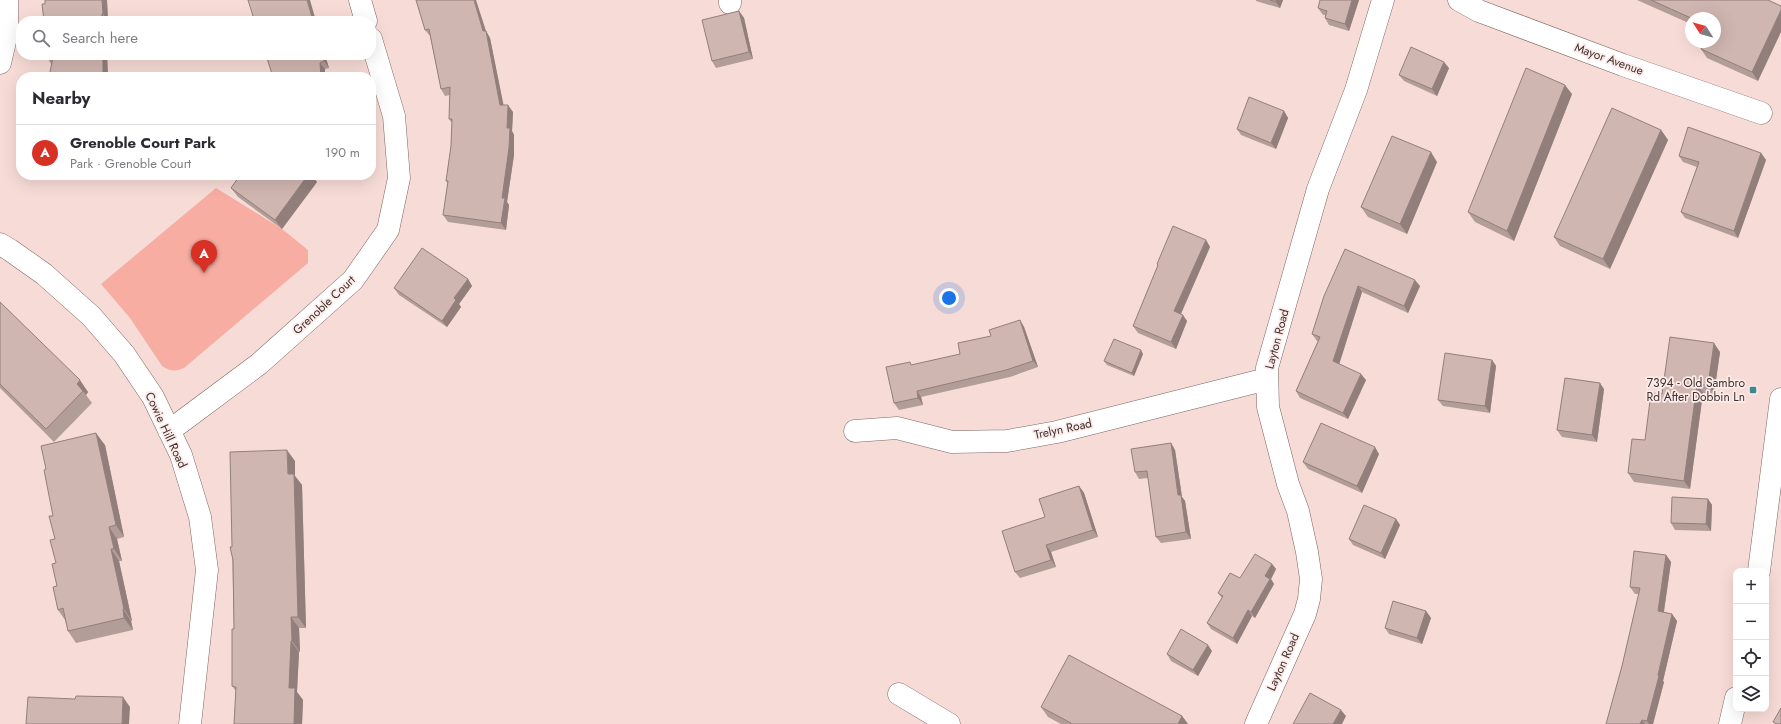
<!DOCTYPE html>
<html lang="en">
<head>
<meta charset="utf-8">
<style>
  body { margin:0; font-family:Jost,sans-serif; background:#f2f2f3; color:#2b2b33 }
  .controls { position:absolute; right:12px; bottom:12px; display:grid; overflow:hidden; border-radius:8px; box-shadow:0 4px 16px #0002 }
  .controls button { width:36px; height:36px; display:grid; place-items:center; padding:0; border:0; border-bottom:1px solid #e1e1e2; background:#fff; color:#2b2b33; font:20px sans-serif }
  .compass { position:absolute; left:1685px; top:12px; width:36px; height:36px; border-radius:50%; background:#fff; box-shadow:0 4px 16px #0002; rotate:306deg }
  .you { position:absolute; left:949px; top:298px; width:14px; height:14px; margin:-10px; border:3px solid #fff; border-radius:50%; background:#1a73e8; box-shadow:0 0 0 6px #1a73e833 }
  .badge { display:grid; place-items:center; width:26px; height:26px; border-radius:50%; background:#d93025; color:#fff; font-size:13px; font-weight:700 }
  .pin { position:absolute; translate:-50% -33px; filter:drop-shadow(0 1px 2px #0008) }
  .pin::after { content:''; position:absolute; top:21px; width:14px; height:12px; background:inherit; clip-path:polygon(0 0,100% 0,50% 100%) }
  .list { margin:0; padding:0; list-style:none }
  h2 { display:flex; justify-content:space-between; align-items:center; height:52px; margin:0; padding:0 16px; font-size:17px }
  h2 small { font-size:13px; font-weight:400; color:#7c7c81 }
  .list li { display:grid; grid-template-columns:26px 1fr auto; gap:12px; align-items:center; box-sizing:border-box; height:56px; padding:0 16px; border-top:1px solid #e1e1e2 }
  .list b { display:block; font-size:15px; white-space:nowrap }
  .list p { margin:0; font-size:13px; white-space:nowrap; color:#7c7c81 }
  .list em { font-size:13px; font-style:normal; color:#7c7c81 }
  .icon { flex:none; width:22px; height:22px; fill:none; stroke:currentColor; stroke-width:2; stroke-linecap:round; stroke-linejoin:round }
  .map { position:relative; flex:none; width:1781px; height:724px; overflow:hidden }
  .search { position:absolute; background:#fff; box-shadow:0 4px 16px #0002; left:16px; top:16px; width:360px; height:44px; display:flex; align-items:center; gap:10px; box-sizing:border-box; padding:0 14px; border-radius:16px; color:#7c7c81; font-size:15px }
  .panel { position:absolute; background:#fff; box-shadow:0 4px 16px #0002; left:16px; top:72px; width:360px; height:108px; border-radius:16px }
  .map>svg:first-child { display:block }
  .green { fill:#f7ada2 }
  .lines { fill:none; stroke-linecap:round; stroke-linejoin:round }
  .minor-casing { stroke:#7e6662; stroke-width:23 }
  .major-casing { stroke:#7e6662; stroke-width:23 }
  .minor { stroke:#fff; stroke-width:22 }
  .major { stroke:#fff; stroke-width:22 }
  .wall { fill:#b39d98 }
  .shaded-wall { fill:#927f7c }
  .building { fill:#d0b6b1; stroke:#927f7c }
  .poi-dot { fill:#408791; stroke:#fcebe8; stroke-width:1.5 }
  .labels { text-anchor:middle; stroke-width:3.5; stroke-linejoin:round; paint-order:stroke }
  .street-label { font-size:12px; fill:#3c312f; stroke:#fcebe8 }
  .poi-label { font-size:12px; fill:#3c312f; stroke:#fcebe8; text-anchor:end }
</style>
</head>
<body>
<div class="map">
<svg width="1781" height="724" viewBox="0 0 1781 724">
  <rect width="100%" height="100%" fill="#f7dbd6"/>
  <path class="green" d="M216 188 282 229 308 250V263L184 368C175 372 170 371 162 366L130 318 101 284Z"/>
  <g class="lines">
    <g class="minor-casing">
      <path id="minor" d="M360 0 366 21
        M730 0V3
        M1459 0 1479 11 1623 65 1761 113
        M0 63 7 33V0
        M0 244 10 250 44 274 91 316 124 354 153 397 181 455 200 517 207 570 190 724
        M169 431 259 364 353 280 388 230 399 178 394 116 371 39
        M855 431 897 428 952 442 1007 441 1057 432 1267 379
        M899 694 949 724
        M1256 724 1305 614 1309 599 1311 579 1307 552 1298 511 1288 484 1268 407 1267 368 1318 189 1356 90 1383 0"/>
    </g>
    <g class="major-casing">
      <path id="major" d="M1759 571 1781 399
        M1730 724 1736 698"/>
    </g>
    <use href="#minor" class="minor"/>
    <use href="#major" class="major"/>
  </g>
  <path class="wall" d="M107 0 108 21H106L45 4Z
    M416 0 486 31 490 38 503 105 513 112 512 131 514 135V155L507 202 509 205 506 230 448 222 443 215 448 183 446 181 451 146 452 123 449 119 450 95 445 96 441 89 430 36 425 30Z
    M1256 0H1283L1280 8 1256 1Z
    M1359 0 1349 31 1329 25 1325 18V15H1323L1318 8Z
    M1637 0H1768L1758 81 1707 58 1701 49 1715 18H1691V24Z
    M739 11 744 18 753 59 716 68 712 61Z
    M47 55H107L108 74 51 64 47 57Z
    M266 55H325L329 68 325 69V77H273Z
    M1449 68 1437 96 1404 81 1399 75Z
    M1572 94 1514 241 1475 222 1468 212Z
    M1284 111 1288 118 1276 149 1241 135 1237 129Z
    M1661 130 1668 140 1610 269 1560 246 1554 237Z
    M1761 153 1766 160 1738 238 1685 218 1681 212 1697 167 1683 162 1679 156Z
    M1437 162 1407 234 1368 217 1361 207Z
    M317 182 282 229 238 197 231 188Z
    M1206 240 1210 247 1181 314 1187 321 1176 349 1138 333 1133 326 1158 266 1157 264Z
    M1345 249 1420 286 1408 313 1362 292 1339 364 1366 380 1348 419 1300 398 1296 391 1318 341H1317L1312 334Z
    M468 279 472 286 459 304 461 307 447 327 399 295 394 288Z
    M0 302 88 392 86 395 92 403 54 442 0 388Z
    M1020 320 1024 327 1038 367 1010 377 921 397 923 405 899 410 894 403 913 365 960 354Z
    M1720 352 1714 394 1703 393 1690 489 1634 482 1628 473 1645 440 1662 394Z
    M1143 354 1134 376 1107 365 1104 361Z
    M1492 360 1496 366 1490 413 1443 406 1438 400Z
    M1604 389 1597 442 1562 437 1557 430Z
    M1171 443 1175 450 1182 497 1185 501 1191 539 1161 543 1156 537 1148 478 1139 479 1135 472Z
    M105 445 124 537 117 539 122 561H119L132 621H131L133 630 76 643 68 631 65 620 58 610 55 539 53 516Z
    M1379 454 1362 493 1308 469 1303 462Z
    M295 461V476L302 485 306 628H299L300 652H299L297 692 303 700 302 724H234L236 691 232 686 234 629 232 547Z
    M1079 486 1084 493 1098 537 1051 552 1056 567 1020 578 1015 572 1045 517Z
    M1708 499 1712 505 1711 531 1675 530 1671 523Z
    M1396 519 1400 525 1385 559 1353 545 1349 539Z
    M1666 555 1671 562 1664 612 1672 614 1677 621 1663 681 1664 682 1653 724H1606L1622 666 1639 594H1635L1630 587Z
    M1272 564 1276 569 1271 579 1274 584 1255 618 1252 616 1237 644 1211 629 1207 623 1222 598 1218 593 1240 578Z
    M1426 611 1431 618 1422 644 1389 634 1385 628Z
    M1212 651 1198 676 1171 661 1167 654Z
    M1041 707 1182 716 1188 724H1061L1048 717Z"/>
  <path class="shaded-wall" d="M102 0H107L108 21 103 14Z
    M307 0H310L316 21H313Z
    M474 0H476L486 31 490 38 505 112 500 105 483 31Z
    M1276 0H1283L1280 8 1276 2Z
    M1352 0H1359L1349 31 1345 24Z
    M1781 10V32L1758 81 1752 72Z
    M739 11 744 18 753 59 749 52Z
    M102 14 106 21H102Z
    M103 55H107L108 77 103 74Z
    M323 55H325L329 68 324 61Z
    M1444 62 1449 68 1437 96 1432 89Z
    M320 63 325 69V77H321Z
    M1565 85 1572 94 1514 241 1507 231Z
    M508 105 513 112 512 131 514 135V155L507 202 509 205 506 230 501 223 502 198 507 128Z
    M1284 111 1288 118 1276 149 1271 143Z
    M1661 130 1668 140 1610 269 1603 259Z
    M1431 152 1437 162 1407 234 1400 224Z
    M1761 153 1766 160 1738 238 1734 231Z
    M308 175H312L317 182 282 229 275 220Z
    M1206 240 1210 247 1179 318 1174 311Z
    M468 279 472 286 459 304 461 307 447 327 442 321 454 298Z
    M1415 280 1420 286 1408 313 1404 306Z
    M1358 286 1362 292 1338 368 1333 361Z
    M1183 315 1187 321 1176 349 1171 342Z
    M1020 320 1024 327 1038 367 1033 361Z
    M1714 343 1720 352 1714 394 1708 385Z
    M1141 350 1143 354 1134 376 1132 373Z
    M1492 360 1496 366 1490 413 1485 406Z
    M1361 374 1366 380 1348 419 1343 413Z
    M80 380 88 392 86 395 83 391 77 384Z
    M1600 383 1604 389 1597 442 1592 435Z
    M1697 384 1703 393 1690 489 1684 481Z
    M917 391 921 397 923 405 918 398Z
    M96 433 105 445 124 537 116 525Z
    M1171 443 1175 450 1182 497 1185 501 1191 539 1186 532 1178 495Z
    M1375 447 1379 454 1362 493 1357 486Z
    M287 450 295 461V476L302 485 306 628 298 617 288 474Z
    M1079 486 1084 493 1098 537 1093 530Z
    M1708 499 1712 505 1711 531 1706 524Z
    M1396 519 1400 525 1385 559 1381 553Z
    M109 527 117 539 122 561 114 549Z
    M1046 545 1051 552 1056 567 1051 560Z
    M111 549 119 561 132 621 124 609Z
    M1666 555 1671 562 1663 617 1658 611Z
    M1272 564 1276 569 1271 579 1274 584 1255 618 1251 612 1265 576Z
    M123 609 131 621 133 630 124 618Z
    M1248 610 1252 616 1237 644 1233 638Z
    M1426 611 1431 618 1422 644 1417 638Z
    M1672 614 1677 621 1663 681 1664 682 1653 724H1649L1647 721Z
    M291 617 299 628 300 652 292 641Z
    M291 641 299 652 297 692 303 700 302 724H294L289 688Z
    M1208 645 1212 651 1198 676 1193 670Z
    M123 697 130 707 129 724H122Z
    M1341 710 1346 716 1342 724H1333Z
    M1182 716 1188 724H1178Z
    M1642 720 1645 724H1640Z"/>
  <path class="building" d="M45 0H102L103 14H102V21H44L42 4H45Z
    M248 0H307L313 21H256L255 18 254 19Z
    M416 0H474L483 31H486L500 105H508L507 128H510L509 148 502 198H505L501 223 443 215 448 181H446L451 146 452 119H449L450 87 441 89 429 29 425 30Z
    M1270 0H1276V2Z
    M1320 0H1352L1345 24 1325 18 1327 11 1318 8Z
    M1651 0H1768L1781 6V10L1752 72 1701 49 1704 42H1715V18H1691Z
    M739 11 749 52 712 61 702 20Z
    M1411 47 1444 62 1432 89 1399 75Z
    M47 55H103V74L110 75V77H49L53 57H47Z
    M266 55H323L324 61 320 63 321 77H273Z
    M1526 68 1565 85 1507 231 1468 212Z
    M1249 97 1284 111 1271 143 1237 129Z
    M1612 108 1661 130 1603 259 1554 237Z
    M1688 127 1761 153 1734 231 1681 212 1699 162 1679 156Z
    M1392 136 1431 152 1400 224 1361 207Z
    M240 175H308L275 220 231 188Z
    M1173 226 1206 240 1174 311 1183 315 1171 342 1133 326 1158 265 1157 264Z
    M422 248 468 279 454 298 456 300 442 321 394 288Z
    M1345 249 1415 280 1404 306 1358 286 1333 361 1361 374 1343 413 1296 391 1320 337 1312 334 1324 296Z
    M0 302 80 380 77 384 83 391 46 429 0 384Z
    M1020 320 1033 361 1006 370 917 391 918 398 894 403 886 367 910 362 911 365 960 354 958 343 991 336 989 330Z
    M1670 337 1714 343 1708 385 1697 384 1684 481 1628 473 1632 439 1645 440 1651 393 1662 394Z
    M1114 339 1141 350 1132 373 1104 361Z
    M1445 353 1492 360 1485 406 1438 400Z
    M1565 378 1600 383 1592 435 1557 430Z
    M1321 423 1375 447 1357 486 1303 462Z
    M96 433 116 525 109 527 114 549H111L124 609H123L124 618 68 631 63 608 58 610 53 587 57 586 52 564 56 563 50 540 55 539 49 516H53L44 470 46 469 41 446Z
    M1171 443 1178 495H1181L1186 532 1156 537 1147 471 1135 472 1131 449Z
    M287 450 288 474H294L298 617H291L292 641H291L289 688H295L294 724H234L236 687 232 686V629H234L233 560 230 547H232L230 452Z
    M1079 486 1093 530 1046 545 1051 560 1015 572 1002 531 1045 517 1039 499Z
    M1672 497 1708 499 1706 524 1671 523Z
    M1364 505 1396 519 1381 553 1349 539Z
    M1634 551 1666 555 1658 611 1672 614 1658 675 1659 676 1647 721 1642 720 1640 724H1606L1622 666 1640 588 1630 587Z
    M1255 554 1272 564 1265 576 1270 579 1251 612 1248 610 1233 638 1207 623 1223 596 1218 593 1230 573 1240 578Z
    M1393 601 1426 611 1417 638 1385 628Z
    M1181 629 1208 645 1193 670 1167 654Z
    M1069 655 1182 716 1178 724H1071V723L1041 707Z
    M1310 693 1341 710 1333 724H1293Z
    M76 696 123 697 122 724H26L28 697 75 699Z
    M1781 708V724H1777L1773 722Z"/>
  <rect class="poi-dot" x="1749" y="386" width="8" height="8" rx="2"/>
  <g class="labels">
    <g class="street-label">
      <text transform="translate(1609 59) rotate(20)" y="4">Mayor Avenue</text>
      <text transform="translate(324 305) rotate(-43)" y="4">Grenoble Court</text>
      <text transform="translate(1277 339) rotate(-75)" y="4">Layton Road</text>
      <text transform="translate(1063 429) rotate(-12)" y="4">Trelyn Road</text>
      <text transform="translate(166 430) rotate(65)" y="4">Cowie Hill Road</text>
      <text transform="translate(1283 662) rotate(-66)" y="4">Layton Road</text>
    </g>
    <g class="poi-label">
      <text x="1745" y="387">7394 - Old Sambro<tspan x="1745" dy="14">Rd After Dobbin Ln</tspan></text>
    </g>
  </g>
</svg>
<div class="controls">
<button>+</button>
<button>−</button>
<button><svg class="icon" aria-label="locate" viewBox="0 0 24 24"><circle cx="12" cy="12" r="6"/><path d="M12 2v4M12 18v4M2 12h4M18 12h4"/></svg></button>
<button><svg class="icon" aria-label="layers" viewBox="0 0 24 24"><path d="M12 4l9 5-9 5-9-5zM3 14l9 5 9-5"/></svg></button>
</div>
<svg class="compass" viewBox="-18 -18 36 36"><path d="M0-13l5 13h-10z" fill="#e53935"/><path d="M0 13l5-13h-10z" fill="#7c7c81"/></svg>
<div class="you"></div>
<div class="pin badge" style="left:204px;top:273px">A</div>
<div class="search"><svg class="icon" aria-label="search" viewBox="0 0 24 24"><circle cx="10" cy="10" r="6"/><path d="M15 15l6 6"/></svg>Search here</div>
<section class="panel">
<h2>Nearby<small></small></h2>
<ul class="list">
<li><span class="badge">A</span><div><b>Grenoble Court Park</b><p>Park · Grenoble Court</p></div><em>190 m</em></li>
</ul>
</section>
</div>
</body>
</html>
